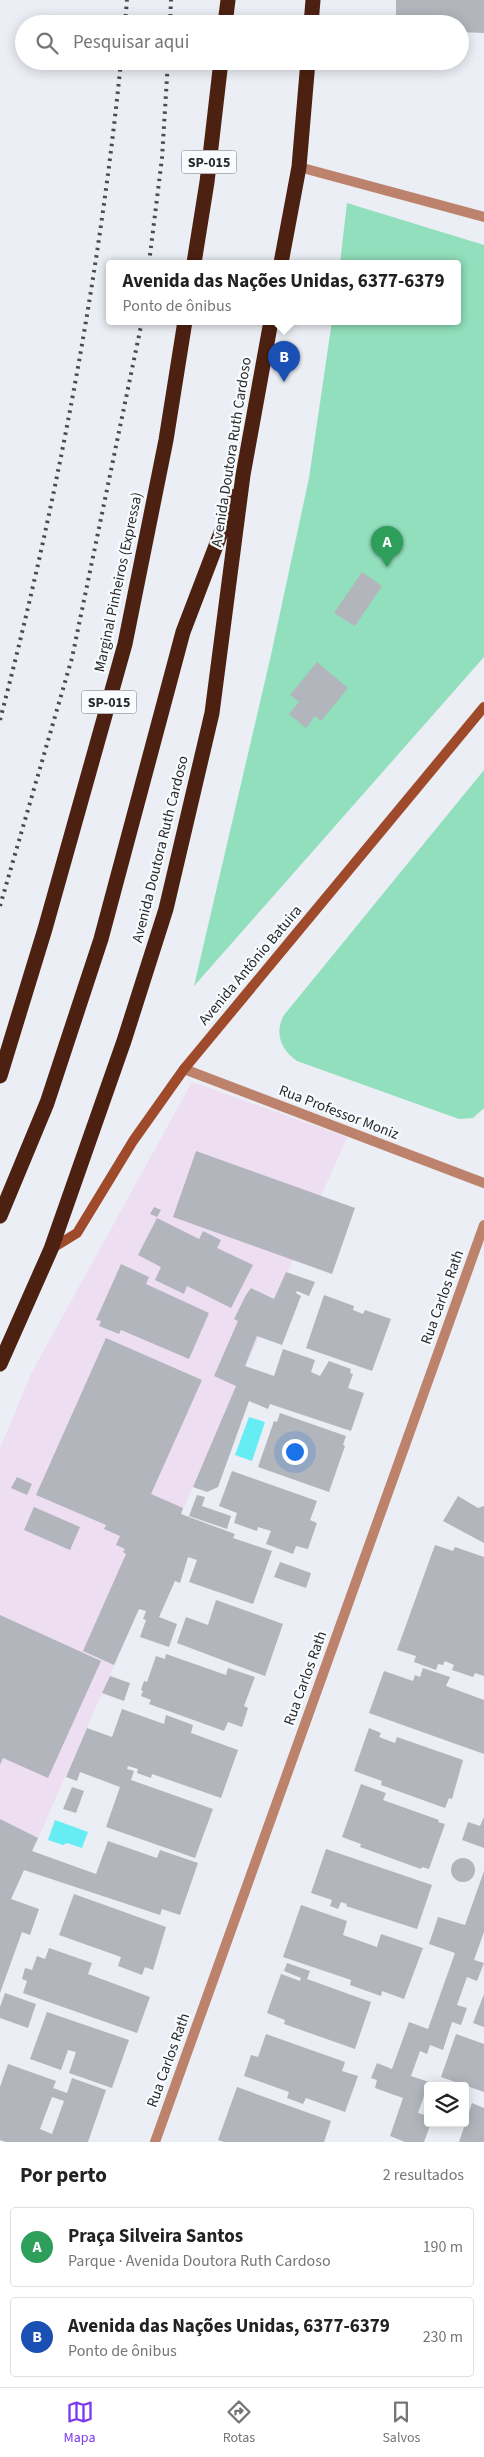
<!DOCTYPE html>
<html lang="pt">
<head>
<meta charset="utf-8">
<style>
  body { margin:0; font-family:"Source Sans 3",sans-serif; background:#f6f6f6; color:#222 }
  .controls { position:absolute; right:15px; bottom:15px; display:grid; overflow:hidden; border-radius:5px; box-shadow:0 2px 12px #0003 }
  .controls button { width:45px; height:45px; display:grid; place-items:center; padding:0; border:0; border-bottom:1px solid #e0e0e0; background:#fff; color:#222; font:25px sans-serif }
  .you { position:absolute; left:294px; top:1451px; width:18px; height:18px; margin:-12px; border:4px solid #fff; border-radius:50%; background:#1a73e8; box-shadow:0 0 0 8px #1a73e833 }
  .badge { display:grid; place-items:center; width:32px; height:32px; border-radius:50%; background:#7c3aed; color:#fff; font-size:16px; font-weight:700 }
  .pin { position:absolute; translate:-50% -41px; filter:drop-shadow(0 1px 2px #0008) }
  .pin::after { content:''; position:absolute; top:26px; width:18px; height:15px; background:inherit; clip-path:polygon(0 0,100% 0,50% 100%) }
  .popup { position:absolute; left:106px; top:260px; width:355px; height:65px; box-sizing:border-box; display:grid; place-content:center; border-radius:5px; background:#fff; filter:drop-shadow(0 1px 4px #0005); font-size:16px; white-space:nowrap; color:#767676 }
  .popup b { font-size:19px; color:#222 }
  .popup::after { content:''; position:absolute; left:50%; top:100%; margin-left:-10px; border:10px solid transparent; border-top-color:#fff }
  .list { margin:0; padding:0; list-style:none }
  h2 { display:flex; justify-content:space-between; align-items:center; height:65px; margin:0; padding:0 20px; font-size:21px }
  h2 small { font-size:16px; font-weight:400; color:#767676 }
  .list li { display:grid; grid-template-columns:32px 1fr auto; gap:15px; align-items:center; box-sizing:border-box; height:80px; margin:0 10px 10px; padding:0 10px; border:1px solid #e0e0e0; border-radius:5px }
  .list b { display:block; font-size:19px; white-space:nowrap }
  .list p { margin:0; font-size:16px; white-space:nowrap; color:#767676 }
  .list em { font-size:16px; font-style:normal; color:#767676 }
  .icon { flex:none; width:28px; height:28px; fill:none; stroke:currentColor; stroke-width:2; stroke-linecap:round; stroke-linejoin:round }
  .map { position:relative; flex:none; width:484px; height:2142px; overflow:hidden }
  .search { position:absolute; background:#fff; box-shadow:0 2px 12px #0003; left:15px; right:15px; top:15px; height:55px; display:flex; align-items:center; gap:12px; box-sizing:border-box; padding:0 18px; border-radius:28px; color:#767676; font-size:19px }
  .sheet { height:245px; background:#fff }
  nav { display:flex; justify-content:space-around; align-items:center; box-sizing:border-box; height:70px; border-top:1px solid #e0e0e0; background:#fff; font-size:14px; color:#767676 }
  nav a { display:grid; justify-items:center; gap:2px }
  nav .on { color:#7c3aed }
  .map>svg:first-child { display:block }
  .commercial { fill:#eddef2 }
  .green { fill:#91dfbc }
  .water { fill:#66edf4 }
  .building { fill:#b2b5bb; fill-rule:evenodd }
  .lines { fill:none; stroke-linecap:round; stroke-linejoin:round }
  .street { stroke:#bd826c; stroke-width:10 }
  .secondary { stroke:#9f4b2b; stroke-width:10 }
  .highway { stroke:#4d2111; stroke-width:15 }
  .rail { stroke:#494b4d; stroke-width:4; stroke-dasharray:2.5 5; stroke-linecap:butt }
  .labels { text-anchor:middle; stroke-width:4.5; stroke-linejoin:round; paint-order:stroke }
  .shield { fill:#f9fcff; stroke:#67686b; stroke-width:1 }
  .shield-label { font-size:14px; font-weight:bold; fill:#28292b }
  .street-label { font-size:15px; fill:#28292b; stroke:#f9fcff }
</style>
</head>
<body>
<div class="map">
<svg width="484" height="2142" viewBox="0 0 484 2142">
  <rect width="100%" height="100%" fill="#ebeef4"/>
  <path class="commercial" d="M192 1082 347 1137 0 1925V1448L32 1372Z"/>
  <path class="green" d="M347 203 484 245V657L194 986 271 655 309 478 332 321H458V263H340Z
    M484 770V1108L473 1118 459 1119 297 1061C281 1050 274 1033 284 1015Z"/>
  <path class="water" d="M249 1417 265 1422 252 1461 235 1455Z
    M55 1820 88 1832 82 1848 67 1843 63 1845 48 1840Z"/>
  <path class="building" d="M396 0H484V33L460 32V24H396Z
    M362 572 382 586 355 626 334 613Z
    M317 662 348 688 321 721 315 716 306 728 289 714 299 702 290 695Z
    M196 1151 355 1208 332 1274 173 1217Z
    M154 1207 161 1210 157 1217 150 1214Z
    M157 1218 199 1239 203 1231 221 1240 217 1248 253 1265 231 1308 187 1286 184 1294 155 1280 161 1267 138 1255Z
    M121 1264 149 1277 146 1284 209 1313 189 1359 121 1330 119 1334 99 1326 101 1321 96 1320Z
    M286 1272 315 1282 309 1296 297 1291 296 1293 301 1296 282 1345 257 1336 245 1366 274 1376 283 1349 315 1360 311 1372 320 1376 329 1361 351 1369 350 1373 353 1374 348 1388 364 1393 351 1431 270 1404 268 1409 249 1401 218 1487 207 1492 193 1487 236 1386 214 1376 238 1321 234 1319 246 1295 251 1288 274 1299Z
    M324 1295 354 1306 353 1310 363 1314 365 1310 391 1319 372 1371 306 1348Z
    M106 1338 202 1380 151 1494 183 1508 181 1514 235 1534 233 1538 272 1551 253 1604 189 1582 197 1560 188 1557 180 1583 175 1581 159 1617 177 1624 169 1647 140 1637 146 1620 143 1619 146 1611 139 1609 114 1665 83 1651 126 1554 123 1552 125 1549 116 1545 120 1536 104 1529 106 1525 36 1495Z
    M280 1413 346 1436 343 1445 345 1446 329 1492 258 1467 274 1421 277 1422Z
    M232 1471 317 1501 310 1520 317 1523 308 1549 296 1546 293 1554 266 1544 271 1531 258 1527 257 1531 234 1523 237 1513 219 1506Z
    M17 1477 32 1484 27 1495 11 1488Z
    M197 1495 205 1497 202 1506 231 1516 227 1529 189 1516Z
    M458 1496 478 1508 484 1506V1543L443 1521Z
    M34 1507 80 1527 70 1550 24 1530Z
    M435 1545 453 1551 455 1547 484 1557V1676L475 1673 473 1677 452 1670 454 1665 445 1661 443 1665 438 1664 436 1670 414 1662 416 1656 397 1650Z
    M280 1562 311 1573 306 1588 274 1577Z
    M216 1600 283 1624 265 1676 177 1643 186 1617 208 1625Z
    M0 1615 101 1661 48 1778 3 1758 0 1765Z
    M166 1654 226 1675 228 1668 255 1677 244 1706 248 1708 242 1727 228 1722 224 1731 149 1704 151 1700 141 1696 143 1691 141 1690 144 1681 147 1682 156 1656 165 1659Z
    M423 1668 450 1677 446 1686 484 1700V1754L369 1713 384 1671 413 1681 415 1675 420 1677Z
    M110 1676 130 1683 124 1701 102 1693Z
    M122 1709 164 1724 166 1715 193 1725 191 1733 238 1750 221 1798 152 1774 151 1778 137 1773 138 1769 128 1766 127 1769 134 1771 131 1780 213 1809 195 1858 106 1827 120 1787 80 1772 77 1781 66 1777 87 1728 112 1737Z
    M369 1728 381 1733 379 1737 395 1743 397 1737 463 1760 452 1799 449 1798 445 1808 381 1785 382 1781 354 1771Z
    M361 1784 386 1793 383 1800 439 1820 438 1822 445 1824 429 1869 422 1867 421 1869 360 1847 361 1844 342 1837Z
    M72 1787 84 1791 76 1813 63 1809Z
    M484 1817V1848L462 1840 468 1822 480 1826Z
    M0 1819 38 1838 32 1851 96 1874 108 1841 157 1858 160 1850 198 1863 180 1915 162 1909 160 1915 24 1870 11 1899 39 1909 30 1935 22 1932 0 1993Z
    M326 1849 432 1885 417 1929 346 1906 347 1904 341 1902 338 1909 330 1906 332 1900 311 1893Z
    M451 1870a12 12 0 1 1 24 0a12 12 0 1 1-24 0Z
    M484 1871V1932L474 1960 484 1963 477 1981 467 1977 457 2005 467 2008 461 2025 452 2022 443 2050 430 2045 427 2054 420 2051 411 2076 429 2082 418 2113 428 2116V2123H431L424 2142H405L390 2136 403 2098 375 2088 377 2080 371 2078 377 2063 392 2069 409 2022 428 2029 455 1953 429 1944 438 1917 465 1925Z
    M74 1894 166 1927 153 1970 145 1967 142 1975 118 1966 121 1957 59 1935Z
    M301 1905 347 1921 343 1935 377 1947 381 1934 423 1948 404 1999 382 1991 381 1996 350 1985 351 1980 283 1957Z
    M49 1948 92 1963 88 1974 150 1997 137 2033 23 1993 27 1981 22 1979 25 1968 32 1970 37 1956 45 1959Z
    M287 1963 310 1971 307 1979 371 2002 355 2049 284 2024 285 2020 267 2013 281 1974 300 1981 301 1978 284 1971Z
    M5 1993 36 2004 28 2028 0 2018V2007Z
    M484 1994V2027L473 2023Z
    M47 2012 129 2040 112 2088 69 2073 76 2052 68 2050 61 2070 30 2059Z
    M266 2034 345 2062 342 2071 358 2076 345 2112 306 2098 303 2104 287 2098 289 2092 244 2076 251 2055 258 2057Z
    M456 2034 484 2044V2092L441 2077Z
    M8 2064 56 2081 53 2088 67 2093 72 2078 106 2090 88 2142H6L0 2140V2087ZM52 2097 64 2101 52 2134 40 2129Z
    M237 2087 331 2121 324 2142H224L218 2140Z
    M472 2103 484 2108V2142H459Z"/>
  <g class="lines">
    <path class="street" d="M299 167 484 217
      M184 1069 484 1183
      M155 2142 484 1225"/>
    <path class="secondary" d="M51 1249 77 1233 133 1141 184 1069 484 707"/>
    <path class="highway" d="M225 24 228 0
      M311 24 313 0
      M194 263 207 182 221 61
      M281 263 299 167 308 61
      M0 1076 45 929 125 644 166 440 185 321
      M0 1216 47 1103 101 939 183 632 235 496
      M0 1364 51 1249 124 1041 166 909 212 713 243 475 271 321"/>
    <path class="rail" d="M125 24 127 0
      M170 24 171 0
      M149 263 162 158 168 61
      M0 720C56 506 99 282 121 61
      M0 906 72 658 142 321"/>
  </g>
  <g class="labels">
    <g class="shield">
      <rect x="181.5" y="150.5" width="55" height="23" rx="4"/>
      <rect x="81.5" y="690.5" width="55" height="23" rx="4"/>
    </g>
    <g class="shield-label">
      <text x="209" y="167">SP-015</text>
      <text x="109" y="707">SP-015</text>
    </g>
    <g class="street-label">
      <text transform="translate(231 452) rotate(-81)" y="5">Avenida Doutora Ruth Cardoso</text>
      <text transform="translate(118 582) rotate(-78)" y="5">Marginal Pinheiros (Expressa)</text>
      <text transform="translate(160 849) rotate(-76)" y="5">Avenida Doutora Ruth Cardoso</text>
      <text transform="translate(250 965) rotate(-50)" y="5">Avenida Antônio Batuira</text>
      <text transform="translate(339 1112) rotate(21)" y="5">Rua Professor Moniz</text>
      <text transform="translate(442 1297) rotate(-70)" y="5">Rua Carlos Rath</text>
      <text transform="translate(305 1678) rotate(-70)" y="5">Rua Carlos Rath</text>
      <text transform="translate(168 2060) rotate(-70)" y="5">Rua Carlos Rath</text>
    </g>
  </g>
</svg>
<div class="controls">
<button><svg class="icon" aria-label="layers" viewBox="0 0 24 24"><path d="M12 4l9 5-9 5-9-5zM3 14l9 5 9-5"/></svg></button>
</div>
<div class="you"></div>
<div class="pin badge" style="left:387px;top:567px;background:#2e9e5b">A</div>
<div class="pin badge" style="left:284px;top:382px;background:#1a4fb4">B</div>
<div class="popup"><b>Avenida das Nações Unidas, 6377-6379</b>Ponto de ônibus</div>
<div class="search"><svg class="icon" aria-label="search" viewBox="0 0 24 24"><circle cx="10" cy="10" r="6"/><path d="M15 15l6 6"/></svg>Pesquisar aqui</div>
</div>
<section class="sheet">
<h2>Por perto<small>2 resultados</small></h2>
<ul class="list">
<li><span class="badge" style="background:#2e9e5b">A</span><div><b>Praça Silveira Santos</b><p>Parque · Avenida Doutora Ruth Cardoso</p></div><em>190 m</em></li>
<li><span class="badge" style="background:#1a4fb4">B</span><div><b>Avenida das Nações Unidas, 6377-6379</b><p>Ponto de ônibus</p></div><em>230 m</em></li>
</ul>
</section>
<nav>
<a class="on"><svg class="icon" aria-label="map" viewBox="0 0 24 24"><path d="M3 6l6-2 6 2 6-2v14l-6 2-6-2-6 2zM9 4v14M15 6v14"/></svg>Mapa</a>
<a><svg class="icon" aria-label="directions" viewBox="0 0 24 24"><path d="M12 3l9 9-9 9-9-9zM9 14v-3h6M13 9l2 2-2 2"/></svg>Rotas</a>
<a><svg class="icon" aria-label="saved" viewBox="0 0 24 24"><path d="M7 4h10v16l-5-4-5 4z"/></svg>Salvos</a>
</nav>
</body>
</html>
